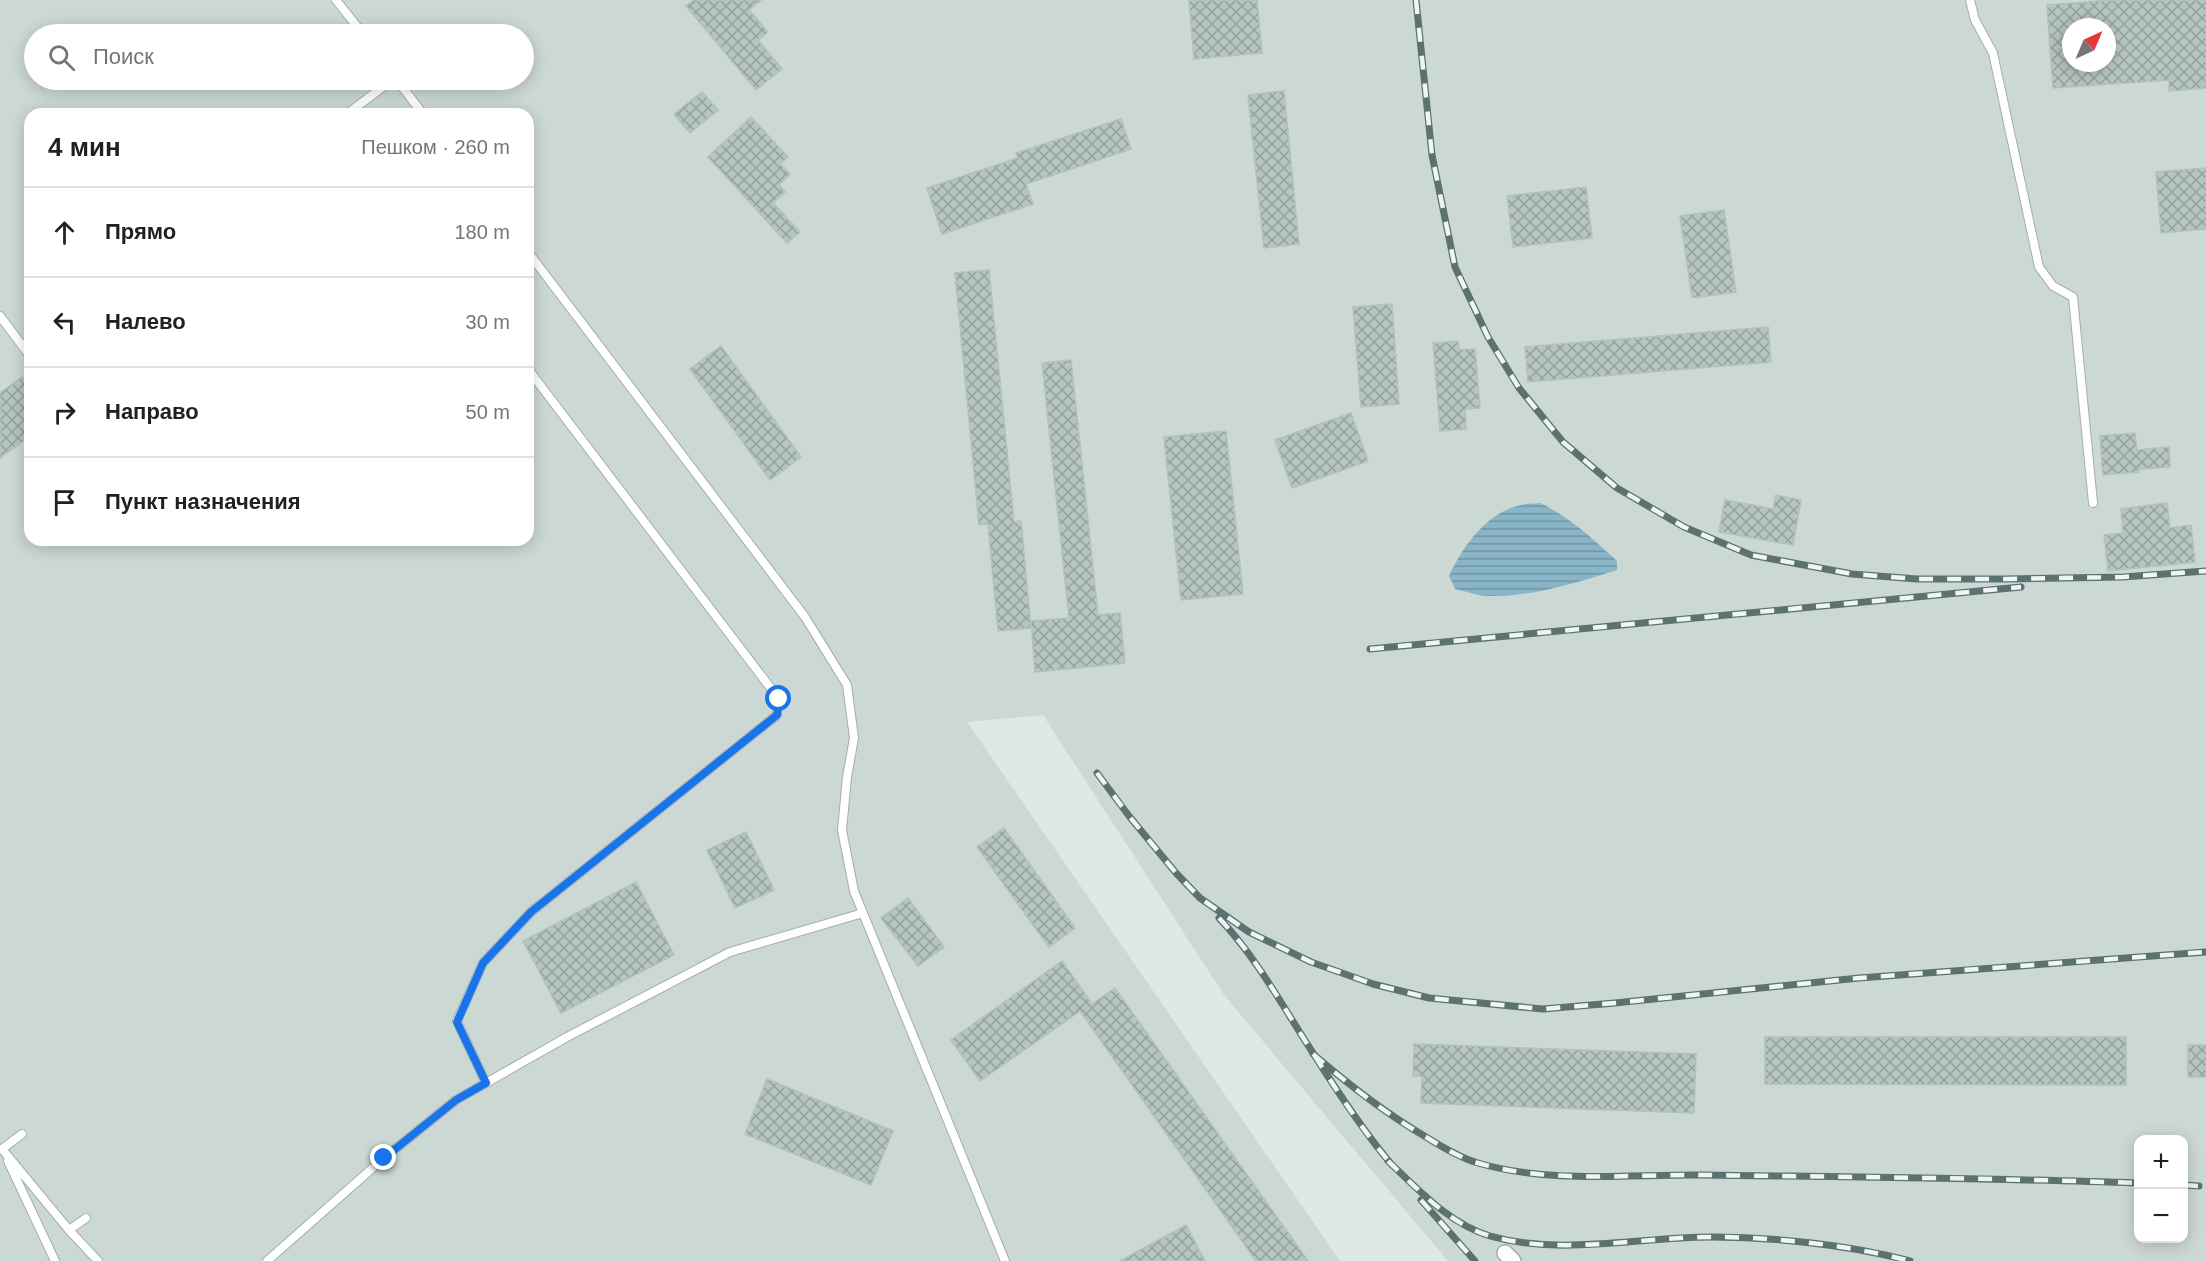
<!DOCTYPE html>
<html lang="ru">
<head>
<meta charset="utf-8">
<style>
  body { margin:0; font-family:Helvetica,sans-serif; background:#f2f2f2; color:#202124 }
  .controls { position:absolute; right:18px; bottom:18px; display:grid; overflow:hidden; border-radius:12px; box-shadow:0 3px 15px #0003 }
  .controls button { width:54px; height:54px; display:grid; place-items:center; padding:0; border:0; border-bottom:2px solid #e0e0e0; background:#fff; color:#202124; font:30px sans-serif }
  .compass { position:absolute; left:2062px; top:18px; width:54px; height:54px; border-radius:50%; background:#fff; box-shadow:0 3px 15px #0003; rotate:44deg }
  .stop { position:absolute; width:18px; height:18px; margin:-14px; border:4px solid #1a73e8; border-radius:50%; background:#fff }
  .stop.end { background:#1a73e8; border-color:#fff; box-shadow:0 2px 6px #0008 }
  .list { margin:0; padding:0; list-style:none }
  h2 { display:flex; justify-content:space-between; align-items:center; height:78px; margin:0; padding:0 24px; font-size:26px }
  h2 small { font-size:20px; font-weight:400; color:#757577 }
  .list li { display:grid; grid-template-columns:39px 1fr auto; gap:18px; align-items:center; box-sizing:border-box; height:90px; padding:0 24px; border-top:2px solid #e0e0e0 }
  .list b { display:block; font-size:22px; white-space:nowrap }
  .list em { font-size:20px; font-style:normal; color:#757577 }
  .icon { flex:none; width:33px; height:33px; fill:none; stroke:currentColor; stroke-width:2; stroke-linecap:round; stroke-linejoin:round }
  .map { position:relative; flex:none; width:2206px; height:1261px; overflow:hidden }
  .search { position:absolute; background:#fff; box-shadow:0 3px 15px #0003; left:24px; top:24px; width:510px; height:66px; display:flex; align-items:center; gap:15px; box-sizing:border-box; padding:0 21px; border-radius:33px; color:#757577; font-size:22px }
  .panel { position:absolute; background:#fff; box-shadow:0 3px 15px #0003; left:24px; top:108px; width:510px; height:438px; border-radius:18px }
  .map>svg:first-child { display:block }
  .built { fill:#ccd8d4; fill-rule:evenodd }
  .water { fill:url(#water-rules) }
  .building { fill:url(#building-cross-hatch); stroke:#b1c1bd; stroke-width:1.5; fill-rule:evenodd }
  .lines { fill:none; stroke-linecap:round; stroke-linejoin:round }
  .lane-casing { stroke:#a2afac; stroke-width:10 }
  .street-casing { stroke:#a2afac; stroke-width:18 }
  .lane { stroke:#fff; stroke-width:8 }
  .street { stroke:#fff; stroke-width:15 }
  .rail-casing { stroke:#5b7270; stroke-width:7 }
  .rail { stroke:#eef5f3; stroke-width:4.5; stroke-dasharray:14; stroke-linecap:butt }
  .route { stroke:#1a73e8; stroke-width:8 }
</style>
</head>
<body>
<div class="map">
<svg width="2206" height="1261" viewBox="0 0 2206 1261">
  <defs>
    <pattern id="water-rules" width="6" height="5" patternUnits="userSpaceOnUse" patternTransform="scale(1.5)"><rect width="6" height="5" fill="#8ab5c9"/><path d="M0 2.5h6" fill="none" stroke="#7094a4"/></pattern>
    <pattern id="building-cross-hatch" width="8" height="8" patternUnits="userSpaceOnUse" patternTransform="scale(1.5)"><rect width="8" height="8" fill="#b7c5c2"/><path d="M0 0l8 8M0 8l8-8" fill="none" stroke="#94a19e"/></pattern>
  </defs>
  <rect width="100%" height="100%" fill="#dee8e5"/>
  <path class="built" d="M0 0H2206V1261H1448L1224 995 1043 715 967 722 1340 1261H0ZM2071 27H2107V63H2071ZM34 34H524V80H34ZM30 114H528V540H30ZM2138 1140H2184V1238H2138Z"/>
  <path class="water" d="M1540 503C1570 517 1593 539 1617 561V570C1576 583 1532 597 1488 596 1477 596 1466 591 1455 589L1449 576C1463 546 1487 512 1521 505 1527 503 1534 504 1540 503Z"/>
  <path class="building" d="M694 0H761L749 10 768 32 758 40 782 69 756 90 686 6Z
    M1189 0H1257L1262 53 1194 59Z
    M2114 0H2206V88L2169 91V80L2053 88 2047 5ZM2071 27H2107V63H2071Z
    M1284 91 1299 244 1264 248 1248 95Z
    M702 92 718 110 690 133 674 114Z
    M751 117 788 157 780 164 790 174 779 185 785 192 773 203 800 232 787 243 708 157Z
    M1121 119 1131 149 1026 184 1033 204 942 234 927 188 1018 158 1016 153Z
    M2206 168V229L2161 233 2156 172Z
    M1586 187 1592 238 1513 247 1507 196Z
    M1724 210 1736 292 1692 298 1680 216Z
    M989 270 1014 522 1021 521 1031 628 998 631 988 524 979 525 955 273Z
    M1392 304 1399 404 1361 407 1353 307Z
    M1768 327 1771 362 1528 382 1525 347Z
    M1458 341 1459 350 1475 349 1480 408 1465 409 1466 429 1440 431 1433 343Z
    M721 346 801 457 770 480 690 369Z
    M1071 360 1098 615 1120 613 1125 663 1035 672 1031 621 1069 618 1042 363Z
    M22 377 30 389V436L0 458V393Z
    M1351 413 1368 461 1292 488 1275 440Z
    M1226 431 1243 594 1181 600 1164 437Z
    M2135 433 2137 450 2169 447 2170 467 2138 469 2139 472 2103 475 2100 436Z
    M1776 495 1801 500 1793 545 1719 532 1725 500 1773 509Z
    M2167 503 2170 528 2191 525 2195 562 2108 571 2104 535 2123 533 2121 509Z
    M1004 828 1075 928 1049 947 977 847Z
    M746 832 774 890 735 908 707 850Z
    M636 882 674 955 561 1013 523 941Z
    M908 898 944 947 918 966 881 918Z
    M1062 961 1092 1004 1115 988 1308 1261H1256L1080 1011 980 1081 951 1040Z
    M1765 1037H2126V1085L1765 1084Z
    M1414 1044 1696 1054 1694 1113 1421 1103 1422 1076H1413Z
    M2188 1045H2206V1077H2188Z
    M767 1079 893 1131 871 1185 745 1134Z
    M1186 1225 1205 1261H1120Z"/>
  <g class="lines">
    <g class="lane-casing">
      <path id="lane" d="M336 0 363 34
        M1970 0 1975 20 1993 53 2039 267 2053 286 2073 297 2093 503
        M397 80 423 114
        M347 114 392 80
        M528 252 805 617 847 685 854 738 847 777 842 830 854 891 1005 1261
        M0 316 30 356
        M22 345 30 341
        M486 1083 457 1021 483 963 531 912 777 715 779 699 528 369
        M22 1134 2 1149 69 1230 98 1261
        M8 1161 55 1261
        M69 1230 86 1218
        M267 1261 384 1158 456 1100 567 1037 730 952 863 913"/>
    </g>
    <g class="street-casing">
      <path id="street" d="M1505 1253 1513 1261"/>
    </g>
    <use href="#lane" class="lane"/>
    <use href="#street" class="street"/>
    <g class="rail-casing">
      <path id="rail" d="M1416 0 1432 155 1455 267 1488 337 1519 388 1563 442 1617 488 1684 527 1751 555 1852 574 1917 579H2006L2123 577 2206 571
        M1370 649 2021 587
        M1097 773 1129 816 1176 873 1200 898 1249 932 1311 962 1373 984 1429 998 1543 1009 1615 1003 1859 978 2206 952
        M1219 918C1257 958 1283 1007 1313 1053 1337 1091 1363 1131 1392 1165
        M1313 1054C1349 1085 1385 1113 1426 1137 1442 1147 1460 1158 1478 1163 1550 1184 1630 1174 1704 1175 1849 1177 1994 1178 2138 1183
        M1388 1161C1418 1189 1449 1224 1490 1236 1562 1256 1638 1237 1712 1237 1774 1237 1850 1245 1910 1261
        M2184 1185 2199 1186
        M1421 1200 1475 1261"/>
    </g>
    <use href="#rail" class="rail"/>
  </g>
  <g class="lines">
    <path class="route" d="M384 1158 456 1100 486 1083 457 1022 483 963 531 912 777 715 779 699"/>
  </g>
</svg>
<div class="controls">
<button>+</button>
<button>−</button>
</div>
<svg class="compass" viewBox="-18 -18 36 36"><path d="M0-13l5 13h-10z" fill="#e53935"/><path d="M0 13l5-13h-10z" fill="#757577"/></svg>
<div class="stop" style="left:779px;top:699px"></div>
<div class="stop end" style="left:384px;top:1158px"></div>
<div class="search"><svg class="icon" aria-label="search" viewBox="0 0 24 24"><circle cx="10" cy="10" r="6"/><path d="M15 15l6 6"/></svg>Поиск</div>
<section class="panel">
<h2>4 мин<small>Пешком · 260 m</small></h2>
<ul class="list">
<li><svg class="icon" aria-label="ahead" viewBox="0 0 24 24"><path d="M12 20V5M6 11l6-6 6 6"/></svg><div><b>Прямо</b></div><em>180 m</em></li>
<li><svg class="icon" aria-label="left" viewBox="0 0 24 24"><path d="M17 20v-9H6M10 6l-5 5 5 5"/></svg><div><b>Налево</b></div><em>30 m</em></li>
<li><svg class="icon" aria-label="right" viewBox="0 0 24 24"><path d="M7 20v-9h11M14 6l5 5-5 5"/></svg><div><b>Направо</b></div><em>50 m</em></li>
<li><svg class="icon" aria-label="arrive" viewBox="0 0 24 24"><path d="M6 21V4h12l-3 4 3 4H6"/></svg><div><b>Пункт назначения</b></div></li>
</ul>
</section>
</div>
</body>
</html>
